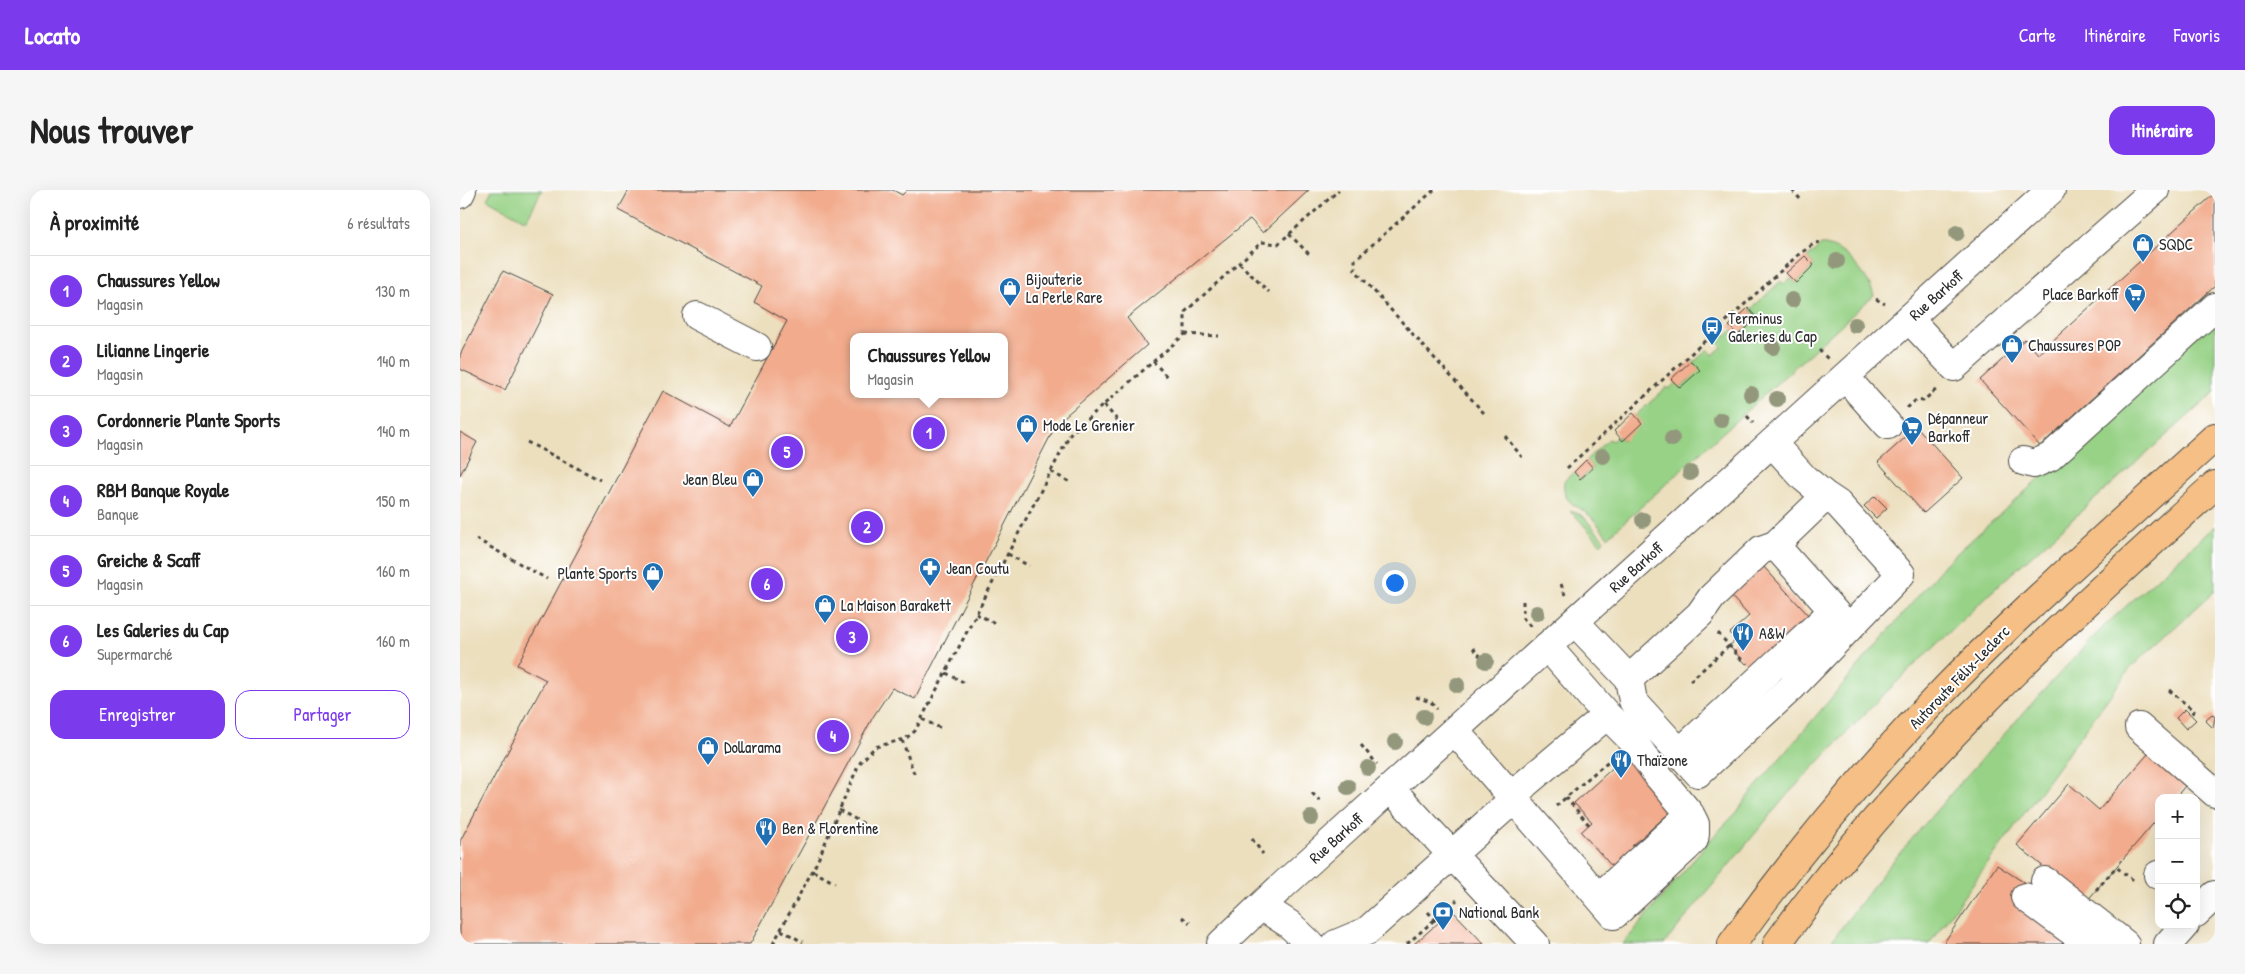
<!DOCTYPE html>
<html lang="fr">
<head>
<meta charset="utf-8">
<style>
  body { margin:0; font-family:"Patrick Hand",sans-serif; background:#f6f6f6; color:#222 }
  .controls { position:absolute; right:15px; bottom:15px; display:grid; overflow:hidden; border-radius:10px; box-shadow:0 5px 20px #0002 }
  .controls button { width:45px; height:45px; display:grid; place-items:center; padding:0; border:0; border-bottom:1px solid #e0e0e0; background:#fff; color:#222; font:25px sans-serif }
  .you { position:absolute; left:934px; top:392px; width:18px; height:18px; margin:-12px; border:4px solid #fff; border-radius:50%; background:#1a73e8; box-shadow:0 0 0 8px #1a73e833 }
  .badge { display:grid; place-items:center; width:32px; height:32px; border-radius:50%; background:#7c3aed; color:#fff; font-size:16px; font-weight:700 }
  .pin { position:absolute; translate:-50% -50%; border:2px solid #fff; box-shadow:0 1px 5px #0006 }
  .popup { position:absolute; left:390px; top:143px; width:158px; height:65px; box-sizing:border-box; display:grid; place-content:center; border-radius:10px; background:#fff; filter:drop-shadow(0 1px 4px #0005); font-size:16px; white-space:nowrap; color:#767676 }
  .popup b { font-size:19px; color:#222 }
  .popup::after { content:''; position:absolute; left:50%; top:100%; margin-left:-10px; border:10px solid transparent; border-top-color:#fff }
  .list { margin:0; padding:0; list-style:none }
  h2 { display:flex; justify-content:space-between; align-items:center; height:65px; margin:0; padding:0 20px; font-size:21px }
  h2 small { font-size:16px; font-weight:400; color:#767676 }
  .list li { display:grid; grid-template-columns:32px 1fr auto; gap:15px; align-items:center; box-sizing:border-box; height:70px; padding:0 20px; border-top:1px solid #e0e0e0 }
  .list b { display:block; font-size:19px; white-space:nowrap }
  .list p { margin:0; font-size:16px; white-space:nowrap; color:#767676 }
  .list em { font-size:16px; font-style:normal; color:#767676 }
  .actions { display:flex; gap:10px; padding:15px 20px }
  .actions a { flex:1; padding:11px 0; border:1px solid #7c3aed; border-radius:15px; text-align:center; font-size:18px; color:#7c3aed }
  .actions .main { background:#7c3aed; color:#fff }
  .icon { flex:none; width:28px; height:28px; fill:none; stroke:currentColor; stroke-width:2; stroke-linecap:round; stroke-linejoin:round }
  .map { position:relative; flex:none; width:1755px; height:754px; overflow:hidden; border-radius:15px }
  header { display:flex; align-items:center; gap:30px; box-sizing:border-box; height:70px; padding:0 25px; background:#7c3aed; color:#fff }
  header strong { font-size:24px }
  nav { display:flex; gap:28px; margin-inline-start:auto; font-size:18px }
  .intro { display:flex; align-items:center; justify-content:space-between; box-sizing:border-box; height:120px; padding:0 30px }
  h1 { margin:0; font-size:35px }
  .button { padding:12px 22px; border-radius:15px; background:#7c3aed; color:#fff; font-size:18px; font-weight:700 }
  main { display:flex; gap:30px; padding:0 30px }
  aside { flex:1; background:#fff; border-radius:15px; box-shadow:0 5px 20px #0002 }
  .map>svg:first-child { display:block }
  .green { fill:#97d286; stroke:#617e58 }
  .building { fill:#f2ab8c; fill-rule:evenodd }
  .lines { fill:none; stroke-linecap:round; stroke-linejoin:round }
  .minor-casing { stroke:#484641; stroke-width:30 }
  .highway-casing { stroke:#484641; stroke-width:30 }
  .path { stroke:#484641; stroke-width:3; stroke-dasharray:4 4; stroke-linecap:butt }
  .minor { stroke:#fff; stroke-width:28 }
  .highway { stroke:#f5bf86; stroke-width:28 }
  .tree { fill:#93987c }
  .labels { text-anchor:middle; stroke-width:4; stroke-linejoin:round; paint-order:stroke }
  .poi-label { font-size:16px; fill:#2b2b2b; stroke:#fff; text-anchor:start }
  .street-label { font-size:16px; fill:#2b2b2b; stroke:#fff }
</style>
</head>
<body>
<header>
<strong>Locato</strong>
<nav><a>Carte</a><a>Itinéraire</a><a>Favoris</a></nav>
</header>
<div class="intro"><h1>Nous trouver</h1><a class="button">Itinéraire</a></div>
<main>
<aside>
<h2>À proximité<small>6 résultats</small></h2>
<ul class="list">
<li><span class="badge">1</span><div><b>Chaussures Yellow</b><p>Magasin</p></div><em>130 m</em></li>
<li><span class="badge">2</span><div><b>Lilianne Lingerie</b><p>Magasin</p></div><em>140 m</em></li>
<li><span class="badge">3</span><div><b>Cordonnerie Plante Sports</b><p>Magasin</p></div><em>140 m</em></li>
<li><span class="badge">4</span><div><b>RBM Banque Royale</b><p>Banque</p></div><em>150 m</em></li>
<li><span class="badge">5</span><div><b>Greiche &amp; Scaff</b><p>Magasin</p></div><em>160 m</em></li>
<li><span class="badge">6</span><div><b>Les Galeries du Cap</b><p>Supermarché</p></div><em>160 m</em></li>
</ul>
<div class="actions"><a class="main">Enregistrer</a><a>Partager</a></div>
</aside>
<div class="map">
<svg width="1755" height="754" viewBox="0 0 1755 754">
  <rect width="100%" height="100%" fill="#fff"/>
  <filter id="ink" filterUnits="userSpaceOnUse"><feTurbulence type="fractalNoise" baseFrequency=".02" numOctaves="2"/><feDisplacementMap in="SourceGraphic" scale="10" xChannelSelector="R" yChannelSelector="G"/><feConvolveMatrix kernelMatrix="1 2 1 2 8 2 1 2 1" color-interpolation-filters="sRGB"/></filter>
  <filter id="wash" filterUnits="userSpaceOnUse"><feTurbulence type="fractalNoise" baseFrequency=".0096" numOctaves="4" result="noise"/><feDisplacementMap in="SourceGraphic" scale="20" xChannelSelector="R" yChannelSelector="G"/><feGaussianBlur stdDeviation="1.12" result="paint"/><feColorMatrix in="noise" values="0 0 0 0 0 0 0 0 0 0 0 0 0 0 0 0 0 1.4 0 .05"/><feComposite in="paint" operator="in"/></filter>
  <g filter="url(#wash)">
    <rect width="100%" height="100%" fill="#ecdfbe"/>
    <path class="green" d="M32 0H82L66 31 27 9Z
      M1361 55C1382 53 1409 87 1414 105L1148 347C1141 339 1134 328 1125 322 1112 313 1102 311 1104 291L1114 282 1121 289 1133 278 1126 270 1149 249 1152 251 1158 246 1163 251 1175 226 1207 197 1209 199 1215 193 1221 198 1239 180 1233 173 1248 159 1253 165 1262 157 1256 151 1264 144 1266 146 1273 140 1278 145 1297 128 1290 120 1321 91 1324 94 1330 88 1336 93 1354 75 1347 68Z
      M1755 130V202L1542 392 1420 508 1327 605 1204 754H1163L1249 651 1277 622 1288 606 1486 373Z
      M1110 320 1123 326 1144 350 1141 354Z
      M1755 336V401L1671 477 1469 754H1369L1426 679 1500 593 1584 500 1643 437Z"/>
    <g id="blocks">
      <path class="building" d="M169 0H433L442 5 447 0H849L803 43 790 29 667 128 687 155 597 233 455 509 432 498 413 527 290 754H0V651L86 490 57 475 203 201 270 237 327 131 294 112 302 96 158 20ZM394 147H544V204H394Z
        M1755 3V96L1580 256 1520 190 1565 149 1578 164Z
        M1345 66 1354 75 1336 93 1326 83Z
        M43 81 93 104 45 200 0 179V165Z
        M1288 118 1297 128 1278 145 1269 136Z
        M1231 171 1240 180 1220 198 1211 189Z
        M1173 223 1182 233 1163 251 1154 241Z
        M1457 237 1503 288 1464 323 1418 272Z
        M0 242 17 252 0 285Z
        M1126 270 1133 278 1120 289 1114 282Z
        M1415 306 1427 318 1416 328 1404 316Z
        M1302 375 1351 428 1293 478 1288 473 1286 474 1269 456 1276 450 1270 443 1289 426 1270 405Z
        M1725 519 1736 530 1726 539 1716 528Z
        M1752 524 1755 527 1753 538 1745 530Z
        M1688 564 1725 596 1715 608H1699V627L1626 712 1557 655 1609 594 1639 620Z
        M1167 565 1215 618 1172 656 1177 662 1156 681 1121 642 1132 632 1114 613Z
        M1537 675 1571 697 1613 754H1483Z
        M992 720 1024 754H954L978 733Z"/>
    </g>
  </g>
  <g filter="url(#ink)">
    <use href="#blocks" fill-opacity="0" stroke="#484641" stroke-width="1"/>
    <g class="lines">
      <g class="minor-casing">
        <path id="minor" d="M0 4 2 0
          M237 126 297 157
          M1449 129 1494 177 1695 0
          M1385 187 1428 235
          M1312 253 1344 288 1366 306
          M1563 271 1574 274 1590 267 1755 117
          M1315 355 1386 435
          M1115 432 1169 489 1173 511 1238 583 1331 498 1441 384 1378 314 1366 306 1315 355 1301 360 1252 407 1240 424 1169 489
          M1679 537 1755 603
          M995 541 1154 725 1226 658 1234 650 1235 644V634L1230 624 1198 586 1172 550 1147 525
          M1219 563 1373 421
          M931 599 1075 754
          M1698 685H1699
          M1585 691 1665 754
          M1139 707 1230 624
          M1565 707 1629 754
          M801 716 829 734 850 754
          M1736 723 1755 705
          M761 754 819 699 1591 0
          M876 754 907 741 1045 617 1065 594 1147 525 1087 456
          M1708 754 1725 735"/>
      </g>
      <g class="highway-casing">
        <path id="highway" d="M1272 754C1338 662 1411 575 1490 494 1575 408 1666 328 1755 247
          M1317 754C1441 581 1598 437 1755 295"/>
      </g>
      <path class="path" d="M974 0 895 70V80L1024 223
        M1332 0 1342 11
        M829 44 850 65
        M779 73 809 102
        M1416 109 1425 114
        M725 144 759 146
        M1359 160 1368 169
        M693 171 709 189
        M644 215 660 233
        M1447 218 1456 210 1463 211 1478 198
        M1287 226 1293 233
        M1045 246 1062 267
        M67 252 140 290
        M1107 278 1338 65 1355 53 1363 52
        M591 282 612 293
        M16 349 87 389
        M548 364 569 376
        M1101 394 1105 405
        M1063 411V428L1071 437
        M516 424 537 434
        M1258 443 1282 470
        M1013 458 1021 467
        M486 483 507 494
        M1230 491 1269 456
        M1709 500 1734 521 1731 524
        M956 507 971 512 977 519
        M462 529 482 539
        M442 550 455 586
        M901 555 917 574
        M852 603 860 611
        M1106 607 1129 635
        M1096 616 1152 568
        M379 620 406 635
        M792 649 803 664
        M353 681 375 693
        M1636 700 1656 677 1673 690
        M968 722 978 733
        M722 727 730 733
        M321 740 343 752
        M313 754 357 672 399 574 415 557 445 549 455 541 611 243 725 144V122L802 52 818 54 879 0
        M947 754 997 710"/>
      <use href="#minor" class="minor"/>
      <use href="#highway" class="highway"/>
    </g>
    <g class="tree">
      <circle cx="1497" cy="43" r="8"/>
      <circle cx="1377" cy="71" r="8"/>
      <circle cx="1332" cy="110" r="8"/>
      <circle cx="1395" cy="135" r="8"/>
      <circle cx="1313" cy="157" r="8"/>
      <circle cx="1291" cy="204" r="8"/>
      <circle cx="1317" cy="209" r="8"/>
      <circle cx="1261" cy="230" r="8"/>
      <circle cx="1212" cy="249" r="8"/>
      <circle cx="1143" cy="266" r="8"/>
      <circle cx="1230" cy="283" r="8"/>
      <circle cx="1183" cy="330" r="8"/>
      <circle cx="1077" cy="423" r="8"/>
      <circle cx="1026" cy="471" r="8"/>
      <circle cx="997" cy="495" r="8"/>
      <circle cx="964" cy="527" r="8"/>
      <circle cx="935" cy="552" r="8"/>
      <circle cx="908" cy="578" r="8"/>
      <circle cx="888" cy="597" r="8"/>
      <circle cx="851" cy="628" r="8"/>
    </g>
  </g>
  <defs>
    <g id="shop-pin" transform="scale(1.125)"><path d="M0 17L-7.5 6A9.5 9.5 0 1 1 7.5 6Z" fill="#1f6fb2" stroke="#fff"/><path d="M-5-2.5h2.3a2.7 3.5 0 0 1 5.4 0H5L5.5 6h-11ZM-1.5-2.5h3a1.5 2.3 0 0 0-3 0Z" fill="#fff"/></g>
    <g id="supermarket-pin" transform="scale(1.125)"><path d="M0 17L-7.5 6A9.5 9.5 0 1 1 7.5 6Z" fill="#1f6fb2" stroke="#fff"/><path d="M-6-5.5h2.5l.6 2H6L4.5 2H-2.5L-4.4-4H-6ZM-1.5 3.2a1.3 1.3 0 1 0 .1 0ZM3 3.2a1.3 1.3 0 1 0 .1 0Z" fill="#fff"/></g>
    <g id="bus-pin" transform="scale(1.125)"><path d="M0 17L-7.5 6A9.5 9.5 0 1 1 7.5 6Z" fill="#1f6fb2" stroke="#fff"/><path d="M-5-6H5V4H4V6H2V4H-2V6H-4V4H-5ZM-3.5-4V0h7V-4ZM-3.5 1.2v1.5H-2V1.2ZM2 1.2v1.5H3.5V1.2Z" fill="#fff"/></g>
    <g id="pharmacy-pin" transform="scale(1.125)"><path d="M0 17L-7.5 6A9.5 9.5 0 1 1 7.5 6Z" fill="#1f6fb2" stroke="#fff"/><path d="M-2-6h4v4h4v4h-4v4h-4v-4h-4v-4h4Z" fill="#fff"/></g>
    <g id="restaurant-pin" transform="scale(1.125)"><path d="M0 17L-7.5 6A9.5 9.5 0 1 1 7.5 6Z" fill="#1f6fb2" stroke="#fff"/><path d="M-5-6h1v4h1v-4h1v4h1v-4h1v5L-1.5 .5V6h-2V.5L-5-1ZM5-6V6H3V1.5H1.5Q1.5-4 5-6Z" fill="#fff"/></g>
    <g id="bank-pin" transform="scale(1.125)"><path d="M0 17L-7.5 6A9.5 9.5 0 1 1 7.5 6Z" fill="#1f6fb2" stroke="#fff"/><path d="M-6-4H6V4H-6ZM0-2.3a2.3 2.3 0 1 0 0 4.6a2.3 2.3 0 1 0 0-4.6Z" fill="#fff"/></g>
  </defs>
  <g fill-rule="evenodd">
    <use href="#shop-pin" x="1683" y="54"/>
    <use href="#shop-pin" x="550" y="98"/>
    <use href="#supermarket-pin" x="1675" y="104"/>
    <use href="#bus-pin" x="1252" y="137"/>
    <use href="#shop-pin" x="1552" y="155"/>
    <use href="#shop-pin" x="567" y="235"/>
    <use href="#supermarket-pin" x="1452" y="237"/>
    <use href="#shop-pin" x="293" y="289"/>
    <use href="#pharmacy-pin" x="470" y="378"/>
    <use href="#shop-pin" x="193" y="383"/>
    <use href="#shop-pin" x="365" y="415"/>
    <use href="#restaurant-pin" x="1283" y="443"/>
    <use href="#shop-pin" x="248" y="557"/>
    <use href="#restaurant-pin" x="1161" y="570"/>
    <use href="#restaurant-pin" x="306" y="638"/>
    <use href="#bank-pin" x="983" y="722"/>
  </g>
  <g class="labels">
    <g class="poi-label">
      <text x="1699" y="60">SQDC</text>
      <text x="566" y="95">Bijouterie<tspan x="566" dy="18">La Perle Rare</tspan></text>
      <text x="1659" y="110" text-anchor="end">Place Barkoff</text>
      <text x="1268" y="134">Terminus<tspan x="1268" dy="18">Galeries du Cap</tspan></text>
      <text x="1568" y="161">Chaussures POP</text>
      <text x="1468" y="234">Dépanneur<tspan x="1468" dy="18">Barkoff</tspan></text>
      <text x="583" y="241">Mode Le Grenier</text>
      <text x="277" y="295" text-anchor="end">Jean Bleu</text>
      <text x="486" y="384">Jean Coutu</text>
      <text x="177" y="389" text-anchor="end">Plante Sports</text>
      <text x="381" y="421">La Maison Barakett</text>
      <text x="1299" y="449">A&amp;W</text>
      <text x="264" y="563">Dollarama</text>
      <text x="1177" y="576">Thaïzone</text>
      <text x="322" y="644">Ben &amp; Florentine</text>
      <text x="999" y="728">National Bank</text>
    </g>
    <g class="street-label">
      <text transform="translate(1476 105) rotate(-42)" y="6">Rue Barkoff</text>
      <text transform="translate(1176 377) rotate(-42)" y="6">Rue Barkoff</text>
      <text transform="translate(1499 487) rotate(-46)" y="6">Autoroute Félix-Leclerc</text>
      <text transform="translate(876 648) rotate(-42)" y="6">Rue Barkoff</text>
    </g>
  </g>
</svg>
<div class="controls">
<button>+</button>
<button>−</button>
<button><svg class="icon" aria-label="locate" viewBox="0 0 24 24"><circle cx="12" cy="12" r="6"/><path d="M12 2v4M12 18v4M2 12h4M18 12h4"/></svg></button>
</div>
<div class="you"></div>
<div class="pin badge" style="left:469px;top:243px">1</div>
<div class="popup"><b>Chaussures Yellow</b>Magasin</div>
<div class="pin badge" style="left:407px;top:337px">2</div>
<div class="pin badge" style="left:392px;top:447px">3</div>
<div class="pin badge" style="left:373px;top:546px">4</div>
<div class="pin badge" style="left:327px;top:262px">5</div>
<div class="pin badge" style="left:307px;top:394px">6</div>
</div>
</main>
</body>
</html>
